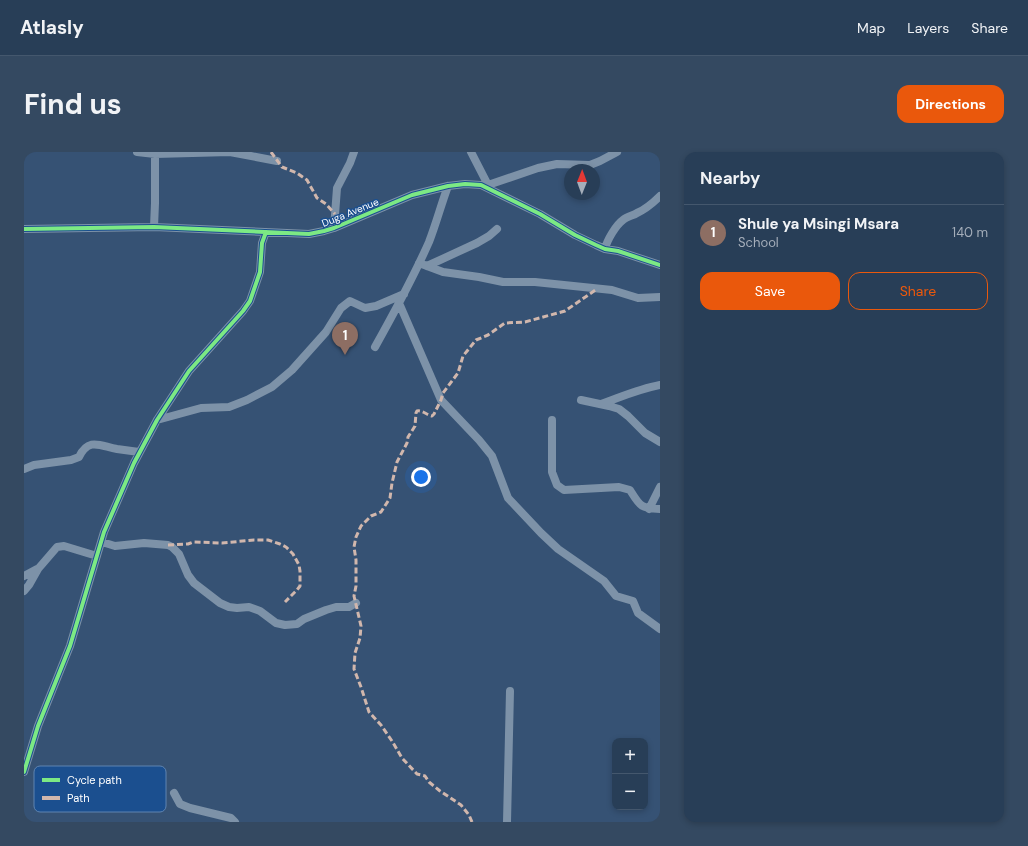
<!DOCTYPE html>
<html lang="en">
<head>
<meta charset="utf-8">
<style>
  body { margin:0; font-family:"DM Sans",sans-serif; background:#344961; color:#f1f3f6 }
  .controls { position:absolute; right:12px; bottom:12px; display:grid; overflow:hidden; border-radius:8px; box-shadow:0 2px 6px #0003 }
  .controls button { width:36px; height:36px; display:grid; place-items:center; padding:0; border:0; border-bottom:1px solid #44576d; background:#283e57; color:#f1f3f6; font:20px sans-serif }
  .compass { position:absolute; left:540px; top:12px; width:36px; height:36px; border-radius:50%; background:#283e57; box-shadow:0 2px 6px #0003; rotate:1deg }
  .you { position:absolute; left:397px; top:325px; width:14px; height:14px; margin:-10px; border:3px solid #fff; border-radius:50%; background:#1a73e8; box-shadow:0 0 0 6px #1a73e833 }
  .badge { display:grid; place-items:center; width:26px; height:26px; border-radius:50%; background:#ea580c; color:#fff; font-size:13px; font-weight:700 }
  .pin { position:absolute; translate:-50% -33px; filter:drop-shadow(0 1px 2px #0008) }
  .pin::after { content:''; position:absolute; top:21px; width:14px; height:12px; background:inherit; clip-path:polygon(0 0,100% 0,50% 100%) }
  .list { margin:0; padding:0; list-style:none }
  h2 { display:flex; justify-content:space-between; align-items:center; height:52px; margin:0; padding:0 16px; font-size:17px }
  h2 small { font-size:13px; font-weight:400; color:#a5aeba }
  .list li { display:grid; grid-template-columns:26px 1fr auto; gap:12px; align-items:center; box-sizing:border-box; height:56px; padding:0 16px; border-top:1px solid #44576d }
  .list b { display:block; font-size:15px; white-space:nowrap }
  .list p { margin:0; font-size:13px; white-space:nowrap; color:#a5aeba }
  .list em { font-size:13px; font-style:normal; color:#a5aeba }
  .actions { display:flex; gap:8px; padding:12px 16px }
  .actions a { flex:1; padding:9px 0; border:1px solid #ea580c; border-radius:12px; text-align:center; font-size:14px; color:#ea580c }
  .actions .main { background:#ea580c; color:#fff }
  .map { position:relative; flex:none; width:636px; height:670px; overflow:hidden; border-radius:12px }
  header { display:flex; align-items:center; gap:24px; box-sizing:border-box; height:56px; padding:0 20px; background:#283e57; border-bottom:1px solid #44576d }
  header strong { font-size:19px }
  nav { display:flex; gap:22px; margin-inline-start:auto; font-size:14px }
  .intro { display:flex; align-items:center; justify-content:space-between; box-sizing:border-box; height:96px; padding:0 24px }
  h1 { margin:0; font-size:28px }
  .button { padding:10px 18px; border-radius:12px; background:#ea580c; color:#fff; font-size:14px; font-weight:700 }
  main { display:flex; gap:24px; padding:0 24px }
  aside { flex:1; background:#283e57; border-radius:12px; box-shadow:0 2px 6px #0003 }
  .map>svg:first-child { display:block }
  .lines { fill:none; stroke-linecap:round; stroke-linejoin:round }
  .minor { stroke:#7d92a8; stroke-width:8 }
  .quiet { stroke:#d1b7ad; stroke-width:3; stroke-dasharray:6 3; stroke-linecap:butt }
  .cycleway-casing { stroke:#1b4f8f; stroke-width:6 }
  .cycleway { stroke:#7ce984; stroke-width:4 }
  .labels { text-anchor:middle; stroke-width:3; stroke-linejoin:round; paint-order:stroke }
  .street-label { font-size:10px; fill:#fff; stroke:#1b4f8f }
  .key { fill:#1b4f8f; stroke:#5f84b1; stroke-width:1 }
  .key-label { font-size:11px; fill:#fff }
</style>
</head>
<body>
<header>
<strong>Atlasly</strong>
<nav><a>Map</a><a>Layers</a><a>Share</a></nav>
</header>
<div class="intro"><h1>Find us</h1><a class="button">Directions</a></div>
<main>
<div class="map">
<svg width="636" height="670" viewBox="0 0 636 670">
  <rect width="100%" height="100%" fill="#365274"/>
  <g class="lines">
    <path class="minor" d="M113 0 131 2 206 0
      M206 0 253 9
      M447 0 464 33
      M458 33H464L514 16 533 12 566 13 576 9 593 0
      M130 75 131 51V2
      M310 76 313 36 326 11 330 0
      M0 77 130 75 285 82 300 79 310 76 388 43 424 34 441 32 457 33 516 62 551 83 572 93 581 97 594 99 636 113
      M581 97C583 88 592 73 599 68 603 64 609 64 613 61 622 57 629 51 636 44
      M395 111 419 120 455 125 479 130H511L588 138 614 146 636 145
      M403 114 453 91 465 84 473 77
      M375 151 417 248 455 288 468 304 484 346 517 381 534 397 580 429 592 444 609 449 614 461 636 477
      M351 195C370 161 389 126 405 90 412 72 417 53 424 34
      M557 248 585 254 595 257 604 264 621 281 636 290
      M577 252C597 245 615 237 636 233
      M133 268 177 256 205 255 223 248 248 235 268 218 302 180 317 156 326 149 341 156 352 154 380 142
      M528 268V320L533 333 540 338 595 335 606 338C616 354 616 356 636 357
      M0 317 10 313 47 308 55 305C65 285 76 294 93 297 100 298 108 299 115 300
      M625 357 636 335
      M78 390 91 394 120 391 144 393 148 395 155 402 164 423 170 431 196 451 205 455 213 456 225 455 236 459 252 471 261 473 273 472 280 467 302 458 312 455H325L332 451
      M0 424 13 417
      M0 439 5 433 14 417 33 395 40 394 73 404
      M0 620 14 574 46 494 80 380 110 311 133 268 165 219 219 159 226 149 236 120 238 91 242 80
      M150 641 156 652 166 656 207 666 211 670
      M483 670 486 539"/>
    <path class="quiet" d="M247 0 258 15 273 21 283 28 293 46 302 52 311 62
      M144 393 164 392 169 390 198 391 230 388H244L256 392 262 395 269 402 275 413 276 419V434L273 438 261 450
      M448 670 445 663 437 653 416 639 405 630 401 624 393 622 378 606 368 589 357 573 345 560 337 535 330 517 331 501 336 486 337 474 330 444 332 434V408L330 395 332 385 337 374 347 364 357 360 366 346 368 331 373 310 383 291 384 285 391 274 392 261 393 259C398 258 403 263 408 264L410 262 417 248 419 241 434 221 439 204 452 188 464 183 481 171 501 170 541 159 573 137"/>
    <g class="cycleway-casing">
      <path id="cycleway" d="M0 77 130 75 285 82 300 79 310 76 388 43 424 34 441 32 457 33 516 62 551 83 572 93 581 97 594 99 636 113
        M0 620 14 574 46 494 80 380 110 311 133 268 165 219 219 159 226 149 236 120 238 91 242 80"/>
    </g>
    <use href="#cycleway" class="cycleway"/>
  </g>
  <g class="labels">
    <g class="street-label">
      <text transform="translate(326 60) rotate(-22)" y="4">Duga Avenue</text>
    </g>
  </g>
  <rect x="10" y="614" width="132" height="46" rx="6" class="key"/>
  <rect x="18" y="626" width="18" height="4" fill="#7ce984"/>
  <rect x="18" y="644" width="18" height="4" fill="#d1b7ad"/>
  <g class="key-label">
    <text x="43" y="632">Cycle path</text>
    <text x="43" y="650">Path</text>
  </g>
</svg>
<div class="controls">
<button>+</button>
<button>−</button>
</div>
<svg class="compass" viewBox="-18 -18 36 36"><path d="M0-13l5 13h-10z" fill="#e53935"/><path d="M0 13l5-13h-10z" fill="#a5aeba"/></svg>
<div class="you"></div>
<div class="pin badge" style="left:321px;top:203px;background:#8d6e63">1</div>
</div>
<aside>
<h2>Nearby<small></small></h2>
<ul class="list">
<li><span class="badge" style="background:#8d6e63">1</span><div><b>Shule ya Msingi Msara</b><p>School</p></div><em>140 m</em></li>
</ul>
<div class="actions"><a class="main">Save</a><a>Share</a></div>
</aside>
</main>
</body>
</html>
